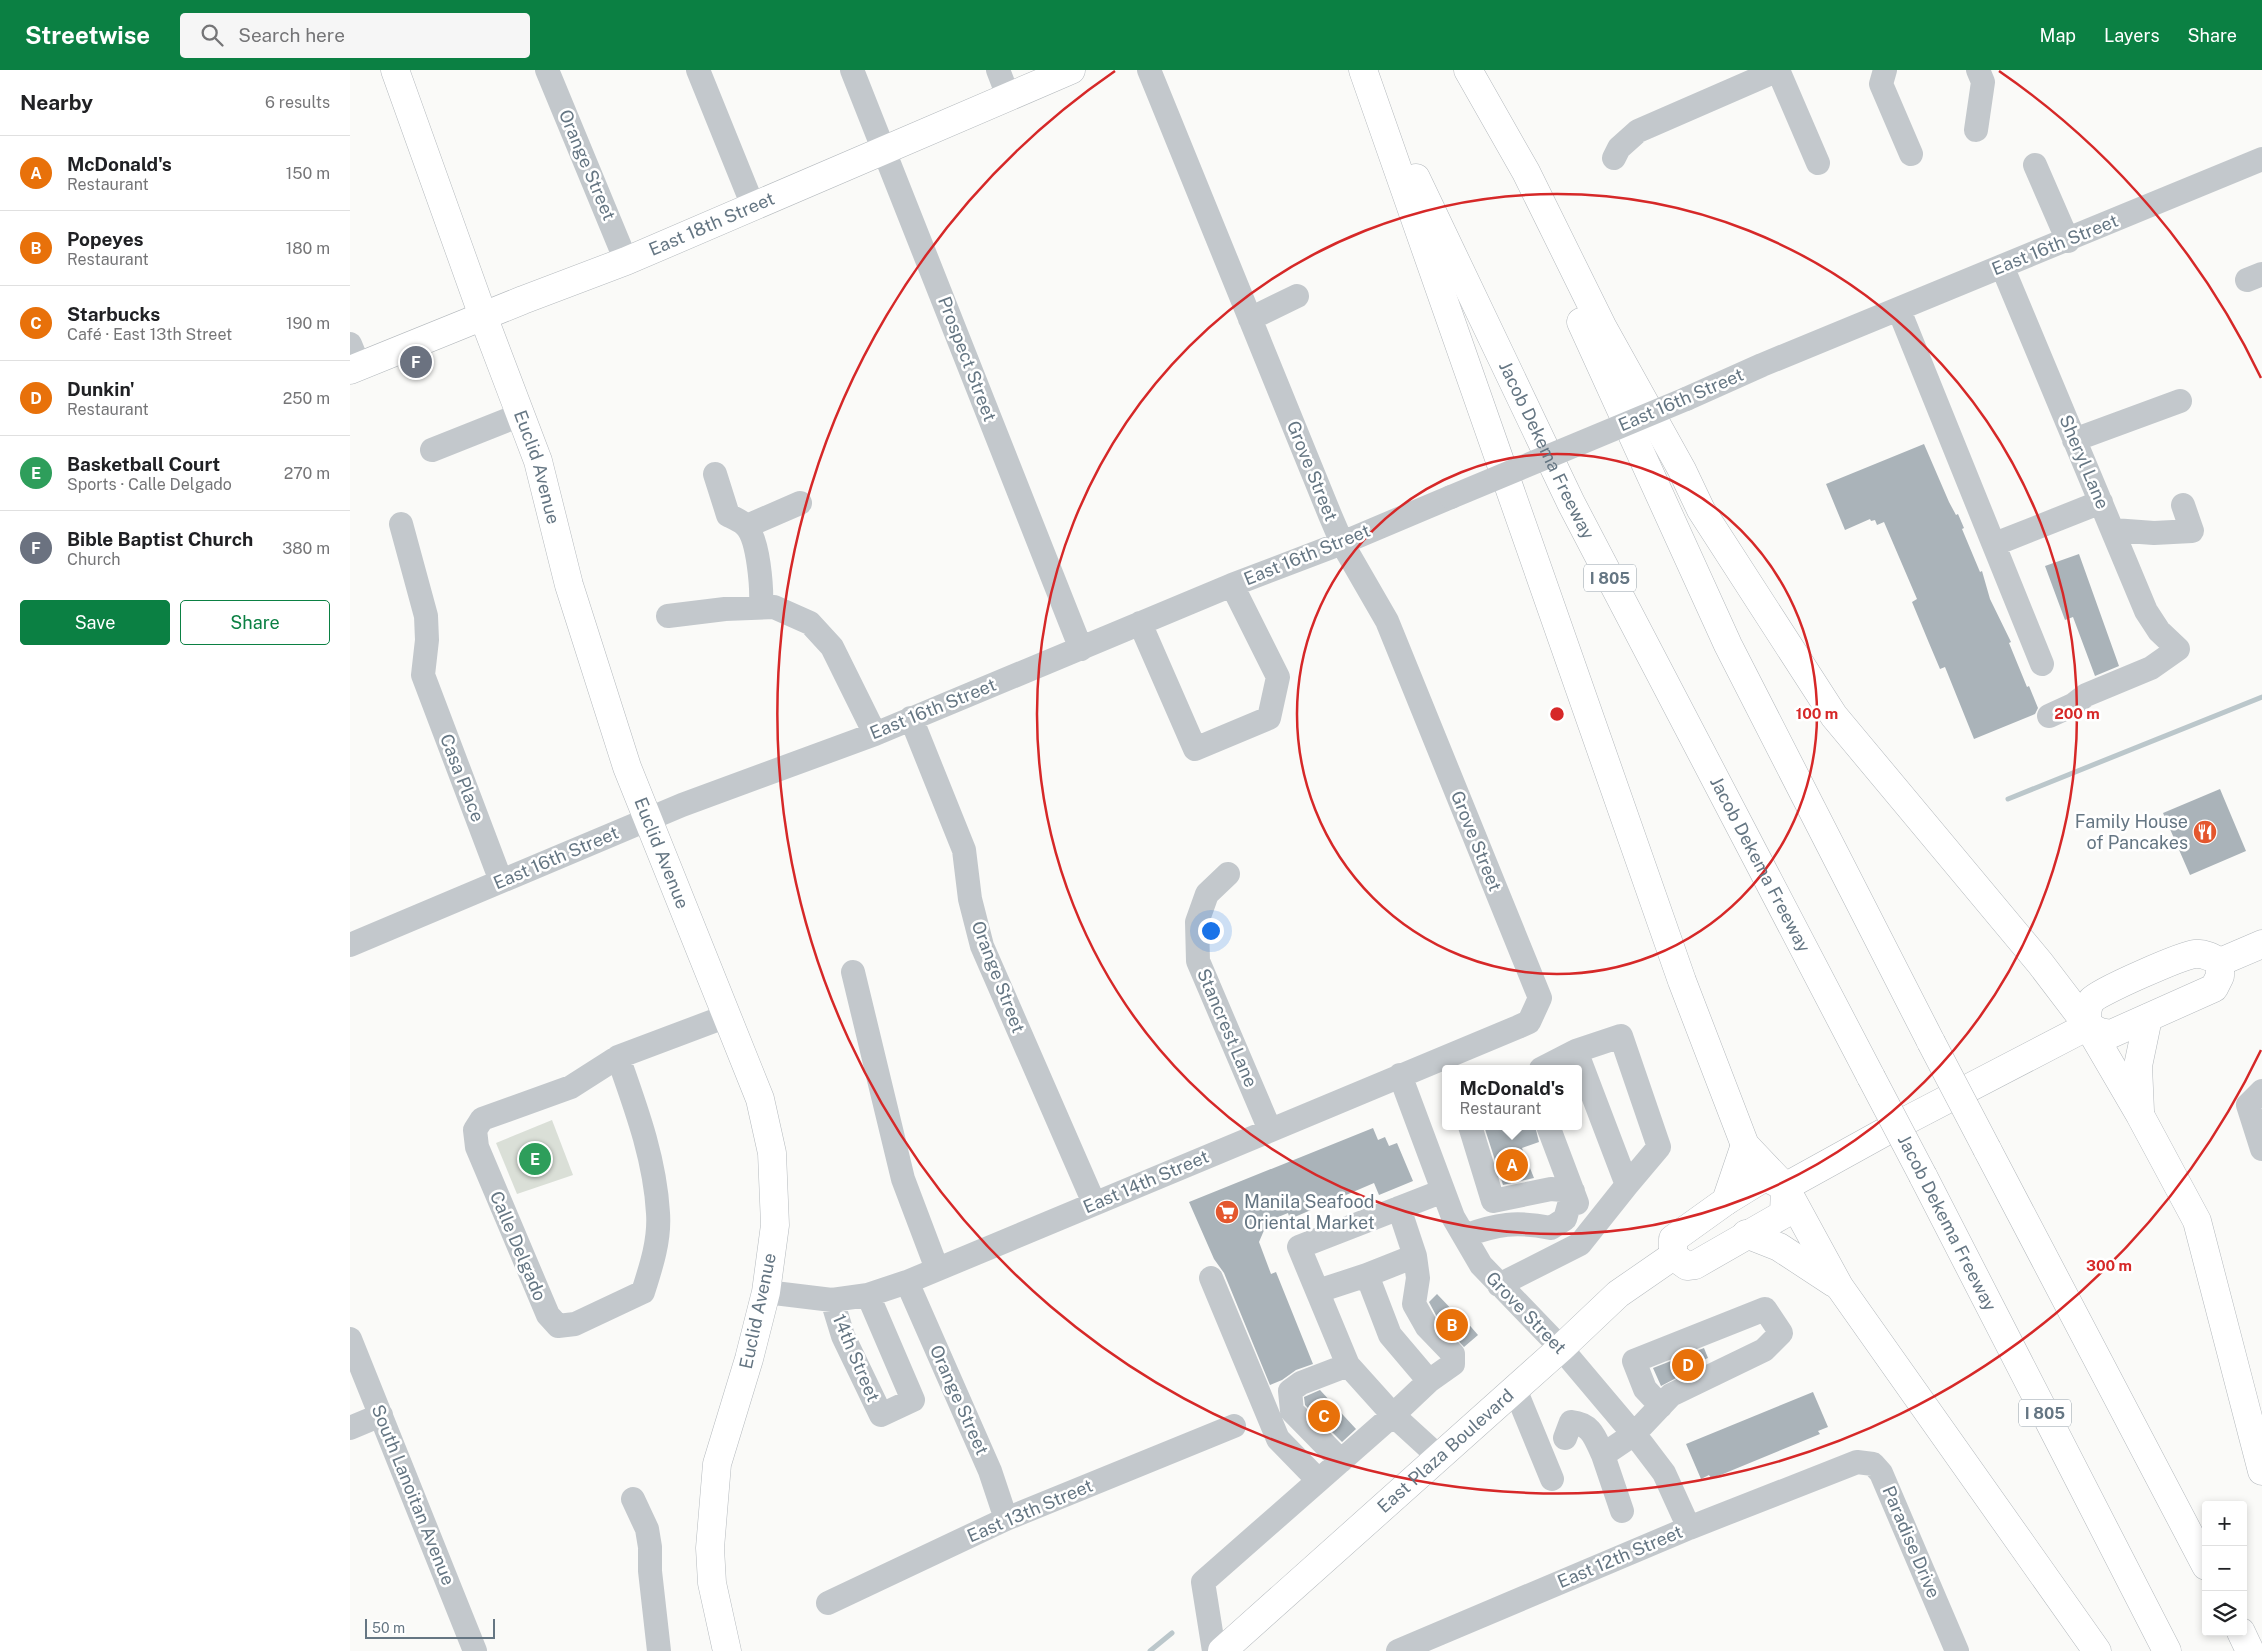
<!DOCTYPE html>
<html lang="en">
<head>
<meta charset="utf-8">
<style>
  body { margin:0; font-family:"Public Sans",sans-serif; background:#f6f6f6; color:#202124 }
  .controls { position:absolute; right:15px; bottom:15px; display:grid; overflow:hidden; border-radius:5px; box-shadow:0 2px 8px #0003 }
  .controls button { width:45px; height:45px; display:grid; place-items:center; padding:0; border:0; border-bottom:1px solid #e0e0e0; background:#fff; color:#202124; font:25px sans-serif }
  .scale { position:absolute; left:15px; bottom:12px; width:130px; box-sizing:border-box; padding-left:5px; border:2px solid #657683; border-top:0; font-size:14px; line-height:18px; white-space:nowrap; color:#657683; -webkit-text-stroke:4px #fff; paint-order:stroke }
  .you { position:absolute; left:860px; top:860px; width:18px; height:18px; margin:-12px; border:4px solid #fff; border-radius:50%; background:#1a73e8; box-shadow:0 0 0 8px #1a73e833 }
  .badge { display:grid; place-items:center; width:32px; height:32px; border-radius:50%; background:#0b8043; color:#fff; font-size:16px; font-weight:700 }
  .pin { position:absolute; translate:-50% -50%; border:2px solid #fff; box-shadow:0 1px 5px #0006 }
  .popup { position:absolute; left:1092px; top:995px; width:140px; height:65px; box-sizing:border-box; display:grid; place-content:center; border-radius:5px; background:#fff; filter:drop-shadow(0 1px 4px #0005); font-size:16px; white-space:nowrap; color:#757577 }
  .popup b { font-size:19px; color:#202124 }
  .popup::after { content:''; position:absolute; left:50%; top:100%; margin-left:-10px; border:10px solid transparent; border-top-color:#fff }
  .list { margin:0; padding:0; list-style:none }
  h2 { display:flex; justify-content:space-between; align-items:center; height:65px; margin:0; padding:0 20px; font-size:21px }
  h2 small { font-size:16px; font-weight:400; color:#757577 }
  .list li { display:grid; grid-template-columns:32px 1fr auto; gap:15px; align-items:center; box-sizing:border-box; height:75px; padding:0 20px; border-top:1px solid #e0e0e0 }
  .list b { display:block; font-size:19px; white-space:nowrap }
  .list p { margin:0; font-size:16px; white-space:nowrap; color:#757577 }
  .list em { font-size:16px; font-style:normal; color:#757577 }
  .actions { display:flex; gap:10px; padding:15px 20px }
  .actions a { flex:1; padding:11px 0; border:1px solid #0b8043; border-radius:5px; text-align:center; font-size:18px; color:#0b8043 }
  .actions .main { background:#0b8043; color:#fff }
  .icon { flex:none; width:28px; height:28px; fill:none; stroke:currentColor; stroke-width:2; stroke-linecap:round; stroke-linejoin:round }
  .map { position:relative; flex:none; width:1912px; height:1581px; overflow:hidden }
  header { display:flex; align-items:center; gap:30px; box-sizing:border-box; height:70px; padding:0 25px; background:#0b8043; color:#fff }
  header strong { font-size:24px }
  nav { display:flex; gap:28px; margin-inline-start:auto; font-size:18px }
  .search { width:350px; height:45px; background:#f6f6f6; display:flex; align-items:center; gap:12px; box-sizing:border-box; padding:0 18px; border-radius:5px; color:#757577; font-size:19px }
  main { display:flex }
  aside { flex:1; background:#fff }
  .map>svg:first-child { display:block }
  .green { fill:#dadfd7 }
  .lines { fill:none; stroke-linecap:round; stroke-linejoin:round }
  .stream { stroke:#bbc7cb; stroke-width:5 }
  .building { fill:#aab3b9 }
  .major-casing { stroke:#b5babe; stroke-width:29 }
  .highway-casing { stroke:#b4b9bd; stroke-width:29 }
  .minor { stroke:#c3c8cc; stroke-width:24 }
  .major { stroke:#fff; stroke-width:28 }
  .highway { stroke:#fff; stroke-width:28 }
  .highway-bridge-casing { stroke:#b4b9bd; stroke-width:29; stroke-linecap:butt }
  .minor-bridge { stroke:#c3c8cc; stroke-width:24 }
  .highway-bridge { stroke:#fff; stroke-width:28 }
  .ring { fill:none; stroke:#d62828; stroke-width:2.5 }
  .labels { text-anchor:middle; stroke-width:5; stroke-linejoin:round; paint-order:stroke }
  .shield { fill:#fff; stroke:#939fa8; stroke-width:1 }
  .shield-label { font-size:16px; font-weight:bold; fill:#657683 }
  .street-label { font-size:18px; fill:#657683; stroke:#fff }
  .poi-label { font-size:18px; fill:#657683; stroke:#fff; text-anchor:end }
  .centre { fill:#d62828; stroke:#fff; stroke-width:2.5 }
  .ring-label { font-size:15px; text-anchor:middle; font-weight:bold; fill:#d62828; stroke:#fff; stroke-width:5; stroke-linejoin:round; paint-order:stroke }
</style>
</head>
<body>
<header>
<strong>Streetwise</strong>
<div class="search"><svg class="icon" aria-label="search" viewBox="0 0 24 24"><circle cx="10" cy="10" r="6"/><path d="M15 15l6 6"/></svg>Search here</div>
<nav><a>Map</a><a>Layers</a><a>Share</a></nav>
</header>
<main>
<aside>
<h2>Nearby<small>6 results</small></h2>
<ul class="list">
<li><span class="badge" style="background:#e8710a">A</span><div><b>McDonald's</b><p>Restaurant</p></div><em>150 m</em></li>
<li><span class="badge" style="background:#e8710a">B</span><div><b>Popeyes</b><p>Restaurant</p></div><em>180 m</em></li>
<li><span class="badge" style="background:#e8710a">C</span><div><b>Starbucks</b><p>Café · East 13th Street</p></div><em>190 m</em></li>
<li><span class="badge" style="background:#e8710a">D</span><div><b>Dunkin'</b><p>Restaurant</p></div><em>250 m</em></li>
<li><span class="badge" style="background:#2e9e5b">E</span><div><b>Basketball Court</b><p>Sports · Calle Delgado</p></div><em>270 m</em></li>
<li><span class="badge" style="background:#6b7280">F</span><div><b>Bible Baptist Church</b><p>Church</p></div><em>380 m</em></li>
</ul>
<div class="actions"><a class="main">Save</a><a>Share</a></div>
</aside>
<div class="map">
<svg width="1912" height="1581" viewBox="0 0 1912 1581">
  <rect width="100%" height="100%" fill="#fafaf8"/>
  <path class="green" d="M202 1050 223 1105 167 1124 146 1073Z"/>
  <g class="lines">
    <path class="stream" d="M1658 729 1912 627
      M800 1581 822 1563"/>
  </g>
  <path class="building" d="M1574 374 1599 432 1606 445 1608 444 1614 458 1612 459 1630 502 1632 501 1640 529 1661 572 1659 573 1677 617 1679 616 1688 638 1685 644 1624 669 1595 597 1590 599 1579 573 1562 532 1567 529 1534 452 1527 455 1525 450 1521 451 1520 449 1495 460 1476 414Z
    M1729 484 1769 596 1745 606 1723 547 1715 550 1695 496Z
    M1870 719 1896 781 1840 805 1813 743Z
    M1134 1056H1185L1189 1072 1172 1078 1184 1108 1153 1115Z
    M1023 1058 1028 1070 1035 1067 1039 1076 1047 1073 1063 1111 1029 1125 1024 1113 940 1149 938 1143 918 1151 909 1172 921 1204 926 1202 963 1294 946 1300 932 1310 920 1315 874 1203 864 1189 839 1132Z
    M1087 1224 1107 1245 1109 1243 1128 1265 1114 1277 1088 1249 1079 1232Z
    M1354 1278 1358 1288 1348 1292 1349 1296 1311 1316 1303 1298Z
    M970 1320 1006 1359 992 1372 955 1335 954 1327Z
    M1463 1322 1478 1357 1468 1361 1470 1364 1373 1404 1361 1408 1359 1405 1351 1409 1336 1374Z"/>
  <g class="lines">
    <g class="major-casing">
      <g id="major">
        <path id="s1" d="M45 0 133 246 188 391 219 515 277 697 410 1029 422 1083 425 1155 416 1222 399 1289 367 1394 360 1478 362 1513 377 1581"/>
        <path id="s2" d="M0 300 173 230 276 191 721 0"/>
        <path d="M1870 892 1912 874"/>
        <path d="M1738 956C1737 948 1736 937 1742 930 1750 921 1833 885 1845 884 1855 883 1863 888 1870 892"/>
        <path d="M1738 956 1750 962 1761 964 1864 918 1870 906V892"/>
        <path d="M1435 1117 1540 1059 1738 956"/>
        <path d="M1323 1186 1337 1196 1345 1195 1434 1144 1435 1117"/>
        <path d="M1323 1186V1169L1376 1131 1415 1107 1435 1117"/>
        <path id="s3" d="M872 1581 1211 1278 1268 1224 1323 1186"/>
      </g>
    </g>
    <g class="highway-casing">
      <g id="highway">
        <path d="M1013 0 1332 911 1395 1075 1435 1117 1489 1216 1747 1581"/>
        <path d="M1118 0 1176 102 1252 256 1332 400 1351 440 1484 646 1690 893 1738 956 1790 1045 1847 1151 1912 1401"/>
        <path id="s4" d="M1066 108 1221 433 1521 1007"/>
        <path d="M1231 252 1378 575 1581 972"/>
        <path d="M1790 1041 1788 996 1798 948"/>
        <path d="M1637 1079 1856 1496"/>
        <path d="M1573 1106 1817 1581"/>
        <path d="M1376 1131 1395 1075"/>
        <path d="M1396 1164 1429 1177 1484 1213"/>
        <path d="M1891 1562 1900 1581"/>
      </g>
    </g>
    <path class="minor" d="M197 0 276 191
      M348 0 403 136
      M502 0 731 579
      M648 0 658 26
      M1428 0 1468 93
      M1535 0 1531 14 1561 84
      M1626 60 1633 12 1628 0
      M1264 88 1269 78 1288 61 1428 0
      M1685 95 1718 171
      M1652 196 1796 541 1809 561 1828 579 1801 598 1736 625 1723 635 1699 646
      M1897 210 1912 204
      M1549 240 1692 594
      M900 249 947 226
      M0 274 9 296
      M1336 329 1412 295 1912 89
      M1724 370 1830 331
      M82 380 170 345
      M365 404 378 445C384 448 391 451 395 455 409 468 412 519 411 537
      M51 454 76 546 77 570 73 605 151 811
      M397 456 450 433
      M1763 460 1804 463 1842 461 1833 435
      M1645 474 1751 432
      M318 546 375 539 424 537 460 553 482 577 525 664
      M790 553 845 679 919 648 928 607 882 515
      M561 648 614 780 620 829 632 876 744 1133
      M878 804 857 824 847 852 848 891 920 1060
      M0 875 332 735 525 664 882 515 992 473 1101 427
      M503 902 553 1109 587 1199
      M1226 981 1271 966 1309 1077 1277 1115
      M268 987C286 1038 305 1089 308 1143 310 1170 301 1197 293 1222L225 1254 208 1256 198 1245 127 1077 125 1060 132 1049 221 1017 268 987 377 946
      M1050 1005 1103 1147 1131 1195 1211 1278 1292 1374 1314 1403 1339 1458
      M1912 1021 1898 1035 1912 1079
      M1198 1056 1227 1133
      M1114 1166C1147 1154 1166 1151 1201 1158L1215 1149 1223 1121 1201 1119 1143 1131 1120 1056
      M1017 1205 1065 1186 1049 1138
      M861 1208 928 1369 968 1410
      M557 1212 640 1401 656 1449
      M1149 1215 1230 1174 1277 1115 1226 981 1191 999
      M968 1221 1017 1205 1040 1265 1079 1311
      M416 1222 482 1230 518 1225 557 1212 1168 957 1179 952 1190 928 1037 551 992 473 980 445 799 0
      M482 1230 493 1266 531 1345 563 1330 518 1225
      M0 1269 125 1581
      M1165 1319 1202 1409
      M0 1358 31 1345
      M1215 1368 1221 1352C1242 1354 1245 1368 1253 1385
      M1089 1387 1043 1345 998 1295 949 1177 1093 1121
      M991 1391 942 1341 940 1321 951 1313 998 1295
      M283 1429 297 1459 300 1477V1501L309 1581
      M1272 1441 1253 1385 1284 1364 1321 1325 1414 1280 1431 1263 1415 1239 1284 1291 1295 1319 1311 1336
      M478 1533 656 1449 884 1356
      M864 1581 853 1512 1043 1345 1079 1311 1103 1294V1284L1077 1257 1064 1234 1068 1208 1065 1186
      M1048 1581 1339 1458 1507 1392 1523 1394 1531 1403 1607 1581"/>
    <use href="#major" class="major"/>
    <use href="#highway" class="highway"/>
    <g class="highway-bridge-casing">
      <path id="highway-bridge" d="M1581 972 1637 1079
        M1521 1007 1573 1106"/>
    </g>
    <path class="minor-bridge" d="M1101 427 1336 329"/>
    <use href="#highway-bridge" class="highway-bridge"/>
  </g>
  <g class="ring">
    <circle cx="1207" cy="644" r="260"/>
    <circle cx="1207" cy="644" r="520"/>
    <path d="M1911 980A780 780 0 1 1 765 1M1649 1A780 780 0 0 1 1911 308"/>
  </g>
  <defs>
    <g id="restaurant-disc" transform="scale(1.25)"><circle r="9.5" fill="#e4572e" stroke="#fff"/><path d="M-5-6h1v4h1v-4h1v4h1v-4h1v5L-1.5 .5V6h-2V.5L-5-1ZM5-6V6H3V1.5H1.5Q1.5-4 5-6Z" fill="#fff"/></g>
    <g id="supermarket-disc" transform="scale(1.25)"><circle r="9.5" fill="#e4572e" stroke="#fff"/><path d="M-6-5.5h2.5l.6 2H6L4.5 2H-2.5L-4.4-4H-6ZM-1.5 3.2a1.3 1.3 0 1 0 .1 0ZM3 3.2a1.3 1.3 0 1 0 .1 0Z" fill="#fff"/></g>
  </defs>
  <g fill-rule="evenodd">
    <use href="#restaurant-disc" x="1855" y="762"/>
    <use href="#supermarket-disc" x="877" y="1142"/>
  </g>
  <g class="labels">
    <g class="shield">
      <rect x="1234" y="494.5" width="52" height="27" rx="4"/>
      <rect x="1669" y="1329.5" width="52" height="27" rx="4"/>
    </g>
    <g class="shield-label">
      <text x="1260" y="514">I 805</text>
      <text x="1695" y="1349">I 805</text>
    </g>
    <g class="street-label">
      <text transform="translate(237 95) rotate(67)" y="6">Orange Street</text>
      <text dy="6" stroke="none"><textPath href="#s2" startOffset="390">East 18th Street</textPath></text>
      <text transform="translate(1705 175) rotate(-22)" y="6">East 16th Street</text>
      <text transform="translate(617 289) rotate(69)" y="6">Prospect Street</text>
      <text transform="translate(1331 330) rotate(-23)" y="6">East 16th Street</text>
      <text dy="6" stroke="none"><textPath href="#s4" startOffset="302">Jacob Dekema Freeway</textPath></text>
      <text transform="translate(1734 392) rotate(67)" y="6">Sheryl Lane</text>
      <text dy="6" stroke="none"><textPath href="#s1" startOffset="422">Euclid Avenue</textPath></text>
      <text transform="translate(962 401) rotate(68)" y="6">Grove Street</text>
      <text transform="translate(957 485) rotate(-22)" y="6">East 16th Street</text>
      <text transform="translate(583 639) rotate(-22)" y="6">East 16th Street</text>
      <text transform="translate(112 708) rotate(69)" y="6">Casa Place</text>
      <text transform="translate(1126 771) rotate(68)" y="6">Grove Street</text>
      <text dy="6" stroke="none"><textPath href="#s1" startOffset="828">Euclid Avenue</textPath></text>
      <text transform="translate(206 788) rotate(-23)" y="6">East 16th Street</text>
      <text dy="6" stroke="none"><textPath href="#s4" startOffset="768">Jacob Dekema Freeway</textPath></text>
      <text transform="translate(648 907) rotate(69)" y="6">Orange Street</text>
      <text transform="translate(877 958) rotate(67)" y="6">Stancrest Lane</text>
      <text transform="translate(796 1112) rotate(-23)" y="6">East 14th Street</text>
      <text transform="translate(1597 1153) rotate(63)" y="6">Jacob Dekema Freeway</text>
      <text transform="translate(168 1176) rotate(67)" y="6">Calle Delgado</text>
      <text transform="translate(408 1241) rotate(-78)" y="6">Euclid Avenue</text>
      <text transform="translate(1176 1243) rotate(46)" y="6">Grove Street</text>
      <text transform="translate(506 1288) rotate(67)" y="6">14th Street</text>
      <text transform="translate(609 1330) rotate(66)" y="6">Orange Street</text>
      <text dy="6" stroke="none"><textPath href="#s3" startOffset="300">East Plaza Boulevard</textPath></text>
      <text transform="translate(63 1425) rotate(68)" y="6">South Lanoitan Avenue</text>
      <text transform="translate(680 1441) rotate(-23)" y="6">East 13th Street</text>
      <text transform="translate(1561 1472) rotate(67)" y="6">Paradise Drive</text>
      <text transform="translate(1270 1487) rotate(-23)" y="6">East 12th Street</text>
    </g>
    <g class="poi-label">
      <text x="1838" y="758">Family House<tspan x="1838" dy="21">of Pancakes</tspan></text>
      <text x="894" y="1138" text-anchor="start">Manila Seafood<tspan x="894" dy="21">Oriental Market</tspan></text>
    </g>
  </g>
  <circle cx="1207" cy="644" r="8" class="centre"/>
  <g class="ring-label">
    <text x="1467" y="649">100 m</text>
    <text x="1727" y="649">200 m</text>
    <text x="1759" y="1201">300 m</text>
  </g>
</svg>
<div class="controls">
<button>+</button>
<button>−</button>
<button><svg class="icon" aria-label="layers" viewBox="0 0 24 24"><path d="M12 4l9 5-9 5-9-5zM3 14l9 5 9-5"/></svg></button>
</div>
<div class="scale">50 m</div>
<div class="you"></div>
<div class="pin badge" style="left:1162px;top:1095px;background:#e8710a">A</div>
<div class="popup"><b>McDonald's</b>Restaurant</div>
<div class="pin badge" style="left:1102px;top:1255px;background:#e8710a">B</div>
<div class="pin badge" style="left:974px;top:1346px;background:#e8710a">C</div>
<div class="pin badge" style="left:1338px;top:1295px;background:#e8710a">D</div>
<div class="pin badge" style="left:185px;top:1089px;background:#2e9e5b">E</div>
<div class="pin badge" style="left:66px;top:292px;background:#6b7280">F</div>
</div>
</main>
</body>
</html>
